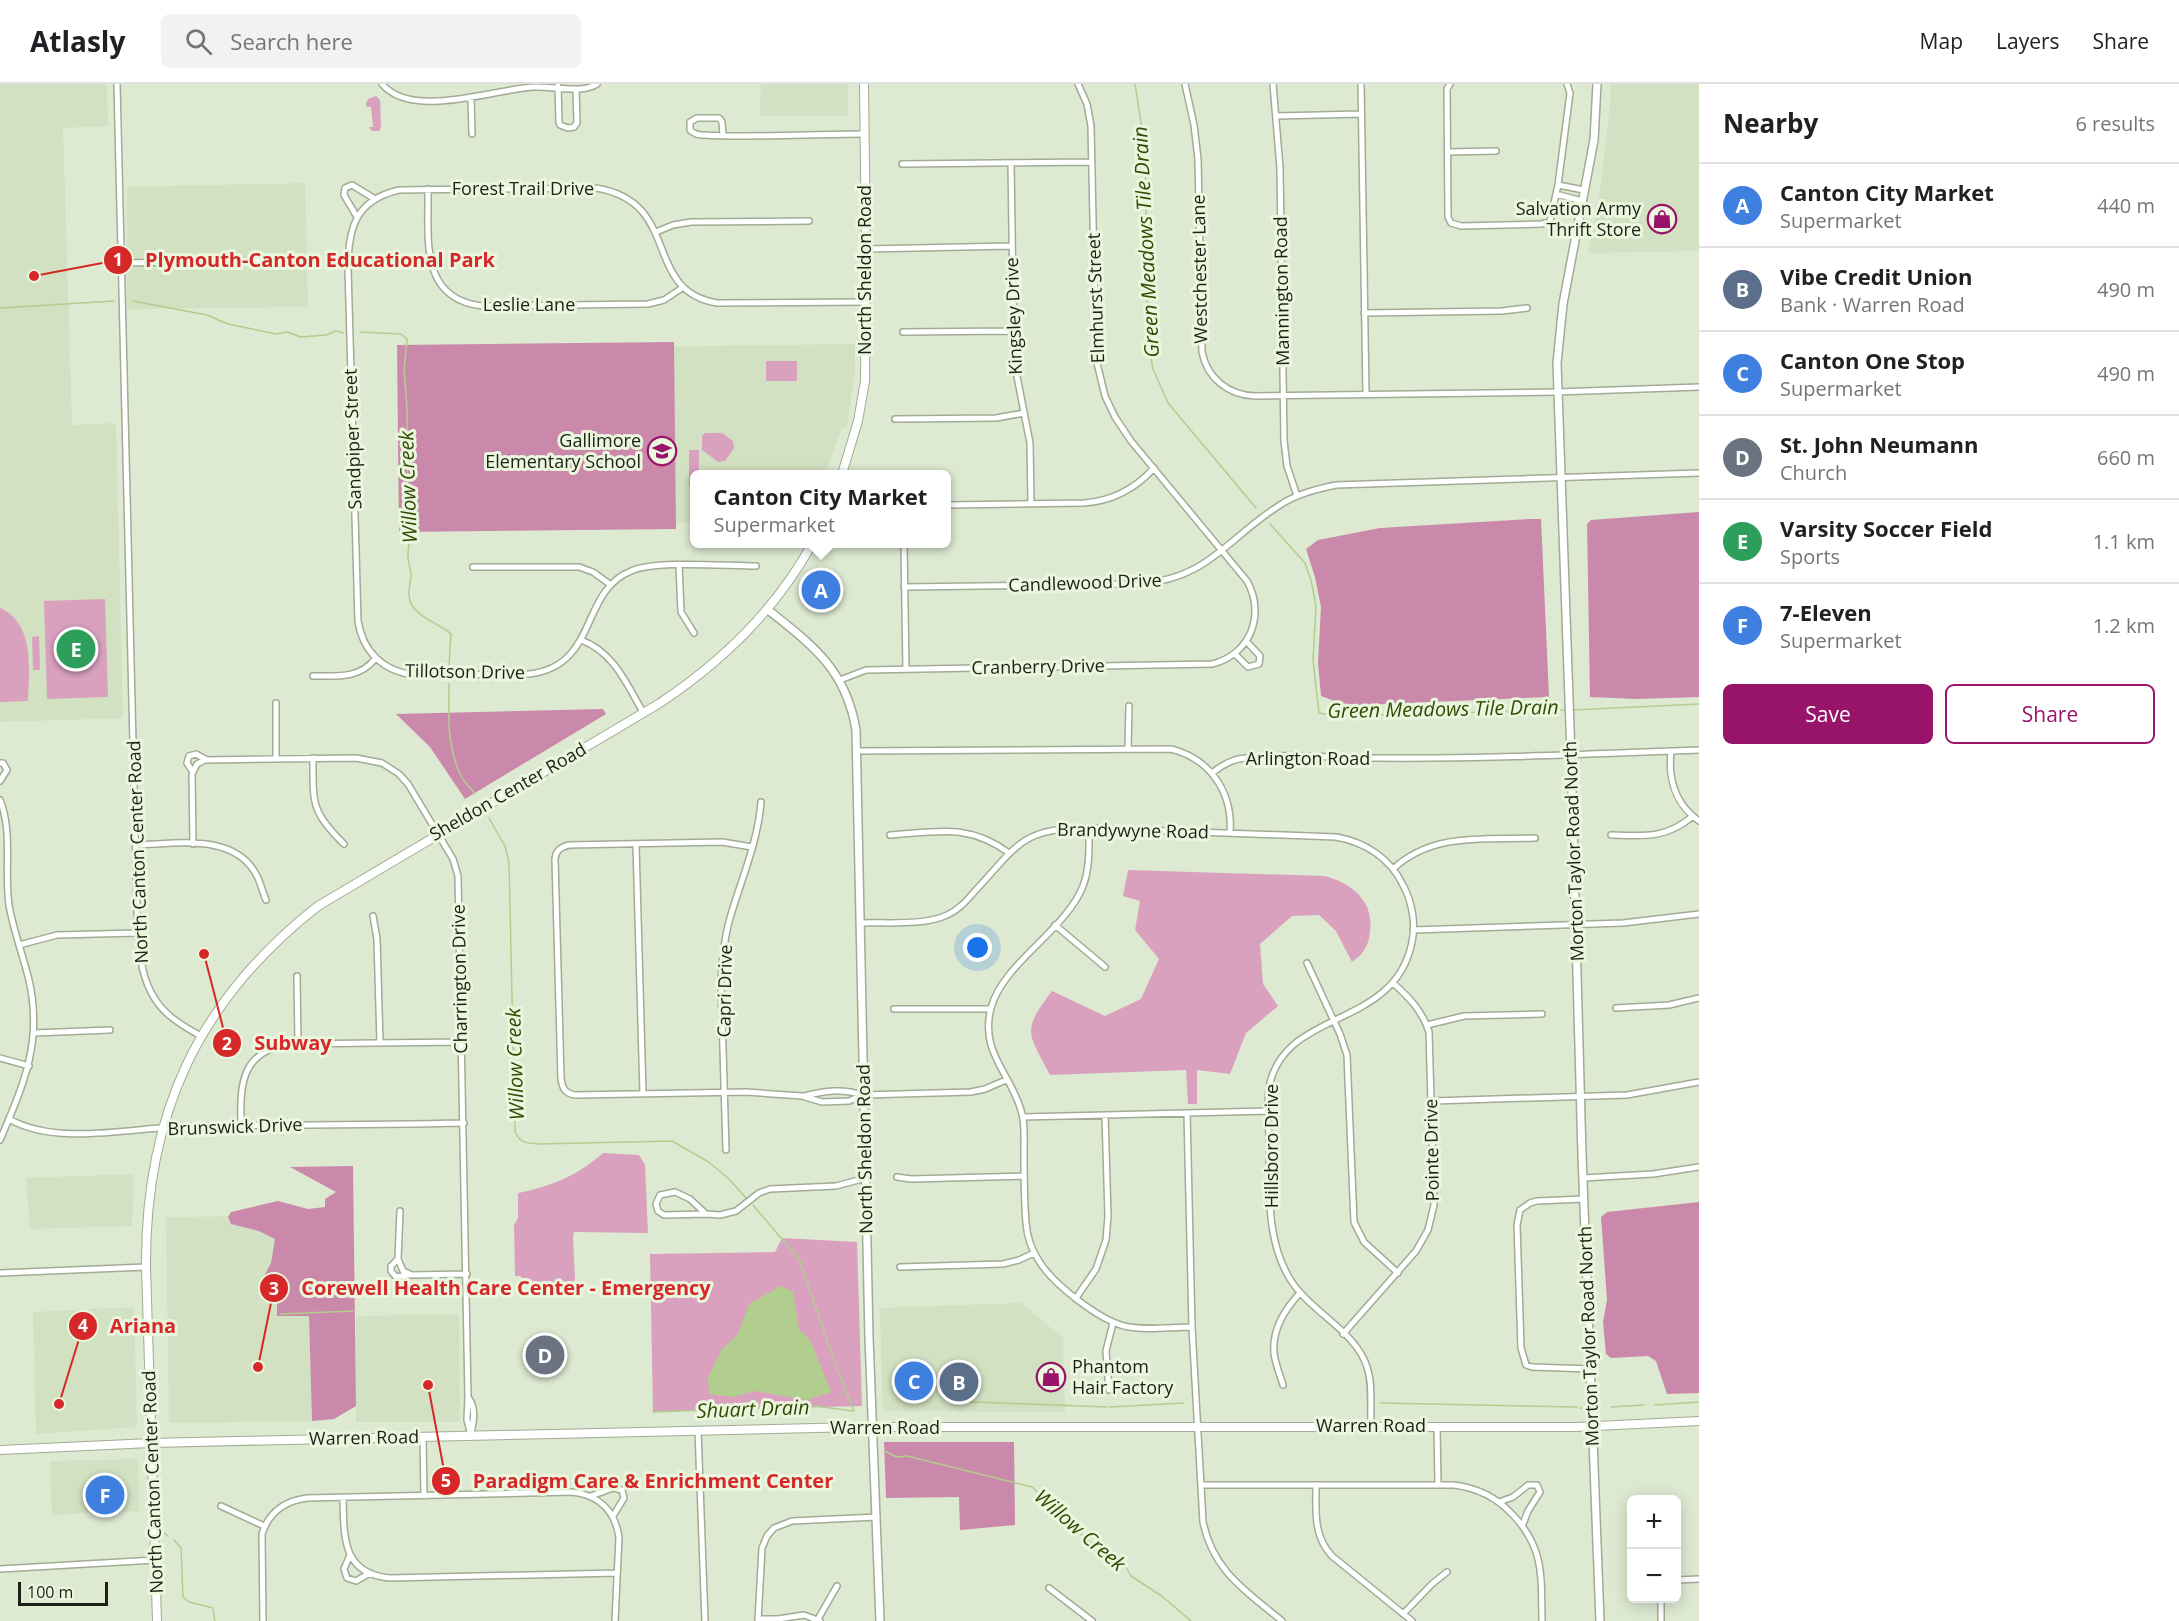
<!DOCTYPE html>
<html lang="en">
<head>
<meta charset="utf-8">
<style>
  body { margin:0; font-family:"Open Sans",sans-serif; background:#f2f2f2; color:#202124 }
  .controls { position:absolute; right:18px; bottom:18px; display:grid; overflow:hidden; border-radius:9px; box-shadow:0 3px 15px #0003 }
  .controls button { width:54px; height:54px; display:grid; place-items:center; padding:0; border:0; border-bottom:2px solid #e0e0e0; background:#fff; color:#202124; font:30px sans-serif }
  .scale { position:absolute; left:18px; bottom:15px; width:90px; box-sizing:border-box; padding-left:6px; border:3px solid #1c2017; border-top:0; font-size:16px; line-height:21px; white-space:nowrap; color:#1c2017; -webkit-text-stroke:4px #eaf6de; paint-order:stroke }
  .you { position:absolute; left:978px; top:864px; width:21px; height:21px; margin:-15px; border:4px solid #fff; border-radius:50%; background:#1a73e8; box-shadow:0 0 0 9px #1a73e833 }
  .badge { display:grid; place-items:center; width:39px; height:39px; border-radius:50%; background:#97146a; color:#fff; font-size:20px; font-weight:700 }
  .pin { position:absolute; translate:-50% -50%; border:3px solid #fff; box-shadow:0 2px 6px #0006 }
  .popup { position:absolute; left:690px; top:386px; width:261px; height:78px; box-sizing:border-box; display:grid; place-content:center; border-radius:9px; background:#fff; filter:drop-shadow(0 2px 4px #0005); font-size:20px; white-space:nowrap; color:#757577 }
  .popup b { font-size:22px; color:#202124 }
  .popup::after { content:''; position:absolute; left:50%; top:100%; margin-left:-12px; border:12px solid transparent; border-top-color:#fff }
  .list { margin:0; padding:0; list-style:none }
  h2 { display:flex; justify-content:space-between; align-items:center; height:78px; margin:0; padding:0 24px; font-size:26px }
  h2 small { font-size:20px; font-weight:400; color:#757577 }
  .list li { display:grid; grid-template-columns:39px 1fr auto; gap:18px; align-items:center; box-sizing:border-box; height:84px; padding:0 24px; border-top:2px solid #e0e0e0 }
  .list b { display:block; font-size:22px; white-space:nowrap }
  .list p { margin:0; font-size:20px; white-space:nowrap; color:#757577 }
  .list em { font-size:20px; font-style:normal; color:#757577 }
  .actions { display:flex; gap:12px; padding:18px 24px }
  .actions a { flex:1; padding:14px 0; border:2px solid #97146a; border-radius:9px; text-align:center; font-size:21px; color:#97146a }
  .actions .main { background:#97146a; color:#fff }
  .icon { flex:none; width:33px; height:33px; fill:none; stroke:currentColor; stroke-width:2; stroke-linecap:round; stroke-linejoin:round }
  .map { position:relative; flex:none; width:1699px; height:1537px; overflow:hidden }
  header { display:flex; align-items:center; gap:36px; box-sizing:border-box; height:84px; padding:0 30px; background:#fff; border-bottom:2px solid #e0e0e0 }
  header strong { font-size:28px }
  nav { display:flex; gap:33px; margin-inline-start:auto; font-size:21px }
  .search { width:420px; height:54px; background:#f2f2f2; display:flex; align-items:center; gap:15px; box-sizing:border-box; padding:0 21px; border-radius:9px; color:#757577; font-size:22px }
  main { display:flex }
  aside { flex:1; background:#fff }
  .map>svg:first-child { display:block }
  .built { fill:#d2e1c2 }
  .green { fill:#d9a1be }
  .forest { fill:#ca89ab }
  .water { fill:#b1ce8e }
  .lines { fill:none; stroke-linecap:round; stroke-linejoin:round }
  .stream { stroke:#b1ce8e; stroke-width:1.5 }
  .minor-casing { stroke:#a1ab95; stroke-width:8 }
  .tertiary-casing { stroke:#a1ab95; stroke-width:10 }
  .secondary-casing { stroke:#a1ab95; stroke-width:10 }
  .minor { stroke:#fff; stroke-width:5 }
  .tertiary { stroke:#fff; stroke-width:7 }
  .secondary { stroke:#fff; stroke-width:8 }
  .labels { text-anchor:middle; stroke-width:6; stroke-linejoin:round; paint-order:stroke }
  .street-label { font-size:18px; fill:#1c2017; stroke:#eaf6de }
  .poi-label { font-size:18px; fill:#1c2017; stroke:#eaf6de; text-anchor:end }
  .water-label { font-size:20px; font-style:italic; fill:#324a02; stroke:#eaf6de }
  .leader { fill:none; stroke:#d62828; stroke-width:2 }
  .callout-dot { fill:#d62828; stroke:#eaf6de; stroke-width:2 }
  .mark-label { font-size:18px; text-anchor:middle; font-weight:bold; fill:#fff }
  .callout-label { font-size:20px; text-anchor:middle; font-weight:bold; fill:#d62828; stroke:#eaf6de; stroke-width:6; stroke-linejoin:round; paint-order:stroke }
</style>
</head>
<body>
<header>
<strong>Atlasly</strong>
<div class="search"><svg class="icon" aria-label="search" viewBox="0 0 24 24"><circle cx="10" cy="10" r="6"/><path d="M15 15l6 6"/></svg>Search here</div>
<nav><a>Map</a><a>Layers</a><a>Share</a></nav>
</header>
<main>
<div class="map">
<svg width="1699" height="1537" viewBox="0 0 1699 1537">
  <rect width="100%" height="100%" fill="#dde9d1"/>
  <path class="built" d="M0 0H107L108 42 63 44 72 341 116 339 123 634 0 638Z
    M761 0H848V32H760Z
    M1610 0H1699V167L1588 169 1601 101 1610 22Z
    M305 99 308 223 127 225V103Z
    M855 260V287L847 344H842L825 390H695V438L493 444 488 265Z
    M134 1090 132 1142 30 1145 26 1094Z
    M275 1132 277 1232H309L312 1337 169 1339 166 1133Z
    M1021 1219 1063 1254 1065 1328 883 1327 880 1224Z
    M134 1223 137 1343 36 1350 33 1228Z
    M459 1230 460 1338H356V1232Z
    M138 1375 139 1427 52 1431 50 1377Z"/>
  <path class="green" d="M376 12 380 16 381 43 379 47H372L369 43H373L371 23H367L366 20 368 15Z
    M766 277H797V297H766Z
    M705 349H722L733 357 734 364 725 377 718 378 702 366V352Z
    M689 366H699V390H695V402H689Z
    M105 515 108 613 47 615 44 517Z
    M0 524C35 539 29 586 28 617L0 618Z
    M39 552 40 586H33L32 553Z
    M1128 786 1324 792C1352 799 1374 817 1370 847 1369 862 1363 870 1352 878L1336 847 1319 831 1292 832 1260 860 1263 900 1278 922 1246 949 1230 990 1197 986V1020H1188L1186 986 1050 991C1028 948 1021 948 1052 907L1105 932 1141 915 1159 875 1135 846 1140 817 1123 812Z
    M603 1069 639 1071 645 1081 648 1149 574 1148 573 1153 575 1196 571 1199 528 1200 520 1192H515L514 1141 518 1134V1109C552 1102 577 1092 603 1069Z
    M782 1154 857 1158 862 1322 653 1328 650 1170 775 1168Z"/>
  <path class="forest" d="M674 258 676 445 399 448 397 261Z
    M1699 428V613L1637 615 1590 613 1587 440 1591 436Z
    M1530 435H1541L1549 613 1359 621 1340 619 1321 612 1318 579 1321 523 1315 493 1306 465 1318 456 1380 444Z
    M603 625 606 630 465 715 430 663 396 630Z
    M353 1082 356 1322 334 1335 312 1337 309 1232H277V1214L262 1196 271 1179 275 1155 259 1147 231 1140 228 1133 231 1128 278 1117 308 1125 325 1123V1115L336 1108 290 1083Z
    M1699 1118V1309L1667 1310 1656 1277 1648 1272 1611 1274 1606 1270 1603 1238 1607 1216 1601 1133 1607 1128Z
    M884 1358H1014L1015 1441 960 1446 959 1413 886 1414Z"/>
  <path class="water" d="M781 1202 793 1208 799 1245 810 1256 831 1308 807 1316 755 1307 733 1313 709 1310 708 1294 721 1266 738 1250 749 1220Z"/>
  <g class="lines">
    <path class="stream" d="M1135 0 1145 64 1148 259 1153 285 1168 319 1256 424
      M133 217 207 231 228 240 276 250 287 248 301 253 326 251 336 247 343 249
      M0 224 114 217
      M360 248 401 250 407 255 404 286 407 323 408 436C413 449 408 459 408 472 408 479 411 485 411 491 410 502 406 513 413 523 421 535 440 540 451 550L449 581
      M1270 440 1305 479 1311 496 1316 522 1313 576 1319 629 1336 632 1565 626
      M449 600C449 632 446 661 461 692 464 699 471 703 475 710
      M1573 626 1699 620
      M489 734 505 762 509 779 515 1047C519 1059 527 1059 538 1060L672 1057 707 1077 727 1093 746 1114
      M753 1121 799 1175 836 1282 854 1327
      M281 1230 353 1227
      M948 1317 1107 1323
      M1381 1319 1577 1323
      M1655 1321 1699 1318
      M1110 1323 1184 1319
      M1611 1323 1644 1321
      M1580 1324H1582
      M653 1328 815 1322 853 1327
      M885 1367 896 1373 907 1372 1032 1403 1077 1442 1083 1453 1105 1468 1115 1471 1125 1481 1131 1492 1163 1513 1191 1537
      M164 1449 168 1452
      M174 1456 181 1464 183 1513 189 1518 213 1524 215 1537"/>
    <g class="minor-casing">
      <path id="minor" d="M117 0 137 825C139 864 138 905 170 932 179 940 190 946 201 952
        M382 0C412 36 494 5 534 3 552 2 583 10 597 0
        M1185 0 1194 41 1198 75 1202 268C1207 294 1228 311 1255 312L1557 308 1699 303
        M1273 0 1280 84 1284 357 1287 382 1297 412
        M1361 0 1366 310
        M1450 0 1447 5 1448 133 1451 139 1461 142 1542 140 1550 137 1558 101 1570 9 1567 0
        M558 2 559 38 560 41 568 44 574 43 577 39 576 5
        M471 14 472 50
        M1276 32 1361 30
        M723 51 722 38 719 34H697L690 38V46C694 50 697 51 702 51 756 54 811 50 864 50
        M1448 68 1496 67
        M1011 79 1014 277 1030 359 1031 420
        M902 80 1092 78
        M1558 101 1584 106
        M428 105C429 152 418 215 482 222L648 220 664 216 682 204
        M1556 110 1582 117
        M357 133 344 111 345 104 352 101 375 115
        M656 148 673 141 691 138 809 137
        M866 165 1011 162
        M122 179 305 176
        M1364 229 1502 227 1527 224
        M903 248 1013 247
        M895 335 996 334 1024 329
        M947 421 1084 419C1113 417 1135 405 1154 384
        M904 460 906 585
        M679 481 681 528 694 549
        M756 482C725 482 656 476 631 487 579 508 599 582 529 590L414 591C383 587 363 568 358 537L348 184C348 143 356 116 399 106L596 104C683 118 641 206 717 219L866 218
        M473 483H579L593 488 611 501
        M904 503 1138 500C1209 495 1226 455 1280 421 1296 410 1316 405 1336 401L1699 389
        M581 556C614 568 627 601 643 628
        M1235 570 1248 583 1259 580 1260 572 1247 558
        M313 592C337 592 359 595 375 575
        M840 596 866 586 1212 580C1250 571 1266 531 1247 497L1131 357 1115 333 1105 312 1096 275 1091 42 1087 20 1078 0
        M276 619V675
        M1128 664 1129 622
        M857 667 1171 665C1211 675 1233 709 1230 749
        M1671 667C1668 694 1675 720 1699 737
        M313 674C313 719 311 728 344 760
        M0 679H3L7 686 0 697
        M193 688 187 679 189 672 196 670 207 676
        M1212 689C1222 681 1232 675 1245 674 1288 669 1333 674 1376 674 1484 675 1591 670 1699 666
        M0 716C13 748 4 787 9 821 13 845 22 869 28 892 44 955 24 1000 0 1056
        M1089 744C1089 763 1090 784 1083 802 1066 846 1003 879 991 924 979 970 1013 991 1022 1030 1025 1042 1024 1054 1024 1066 1024 1090 1024 1115 1026 1139 1027 1152 1031 1165 1039 1177 1053 1200 1098 1235 1124 1242 1145 1247 1170 1243 1192 1243
        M890 751C938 748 968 739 1009 769
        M1611 751C1644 752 1666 755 1693 732
        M193 760 192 690 197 680 205 676 356 674 382 679 399 690 408 700 453 775 458 792 468 1313 467 1336 471 1351
        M136 761C177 760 237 748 258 794 261 801 263 809 266 816
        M636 761 643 1010
        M752 763 722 758 569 761C561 763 556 766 555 775L561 994C562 1004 565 1010 576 1011L746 1008 802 1012 822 1018 849 1017 863 1011 971 1008 985 1005 1006 996
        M1393 785C1433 748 1484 756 1535 754
        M373 832 377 855 380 959
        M861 839C886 838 924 842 947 831 959 826 967 816 975 807 1017 762 1022 743 1089 744L1336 753C1365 758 1390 774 1403 801 1412 818 1416 839 1412 858 1395 945 1288 924 1270 999 1266 1017 1269 1038 1269 1058 1270 1104 1265 1154 1290 1195 1310 1228 1356 1247 1367 1283 1373 1301 1370 1323 1371 1342
        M1055 841 1105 883
        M1413 846 1623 839 1699 830
        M19 861 57 851 138 849
        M1307 879 1340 950 1347 971 1354 1138 1364 1158 1398 1189
        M297 892 298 960
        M1616 924 1669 921 1699 914
        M894 925H991
        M1427 941 1464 932 1542 930
        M34 949 110 946
        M0 974 29 982
        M804 1012C825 1007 842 1004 863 1011
        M1432 1017 1627 1011 1699 998
        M1187 1029 1192 1243 1203 1438C1213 1487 1246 1507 1282 1537
        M1023 1033 1268 1027
        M9 1035C58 1063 135 1043 189 1042 281 1041 372 1041 464 1039
        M241 1042C240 1002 240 967 290 960L461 958
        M726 1066 721 898C722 876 724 855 730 834 741 796 758 758 761 718
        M897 1093 911 1095 1024 1092
        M1583 1094 1653 1090 1699 1083
        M1584 1115 1537 1117 1530 1119 1520 1126 1517 1141 1521 1264 1526 1281 1532 1283 1591 1285
        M400 1127 398 1175 403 1187 412 1191 467 1190
        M706 1130 664 1131 658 1127 656 1120 660 1111 675 1108 690 1115 706 1130 720 1131 736 1127 759 1109 770 1105 836 1102 866 1094
        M398 1175 391 1182V1187L396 1193 409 1191
        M900 1183 1003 1180 1019 1176 1034 1169
        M0 1189 146 1183
        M1076 1214 1096 1185 1106 1156 1108 1132 1105 1031
        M1343 1250 1416 1167 1428 1146 1434 1121 1429 948C1423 928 1409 913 1393 899
        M1283 1301C1280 1291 1275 1279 1274 1269 1272 1246 1285 1225 1300 1209
        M1109 1306 1106 1267 1113 1239
        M468 1313C476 1323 474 1336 471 1349
        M1437 1342 1438 1401
        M698 1346 705 1537
        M423 1353 424 1412
        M1201 1401H1454C1477 1404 1495 1412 1511 1429 1545 1463 1541 1493 1542 1537
        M1316 1401C1316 1427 1313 1452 1332 1472L1412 1537
        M591 1412 613 1404 622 1406 624 1414 613 1432
        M343 1413C344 1451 341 1490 390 1494L617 1489
        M1499 1418 1513 1413 1528 1401H1537L1540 1408 1528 1427 1523 1440
        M221 1422 264 1442
        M350 1471 344 1485 347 1494 356 1497 370 1489
        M0 1485 155 1476
        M1676 1496 1699 1495
        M1049 1504 1092 1537
        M1661 1514V1537
        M1403 1530 1432 1500 1447 1488
        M759 1535H778L804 1531 820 1537
        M818 1535 837 1502
        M263 1537 262 1450C269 1428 284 1417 307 1414L572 1408C599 1411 615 1427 619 1453L615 1537
        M758 1537 762 1464 767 1452 774 1444 792 1437 877 1433"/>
    </g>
    <g class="tertiary-casing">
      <path id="tertiary" d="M1597 0 1594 56 1563 220 1557 279 1571 671 1582 1071 1600 1537
        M767 525C812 561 846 585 856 646L869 1254 880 1537"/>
    </g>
    <g class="secondary-casing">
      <path id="secondary" d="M842 390 858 337 865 297 866 165 864 0
        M0 1366 151 1359 858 1343H1576L1699 1337
        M157 1537 146 1183C145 1031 198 916 318 822L660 619C723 577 775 527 812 460"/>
    </g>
    <use href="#minor" class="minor"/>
    <use href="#tertiary" class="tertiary"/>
    <use href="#secondary" class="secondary"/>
  </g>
  <defs>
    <g id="shop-ring" transform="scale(1.5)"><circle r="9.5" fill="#eaf6de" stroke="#97146a" stroke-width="1.5"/><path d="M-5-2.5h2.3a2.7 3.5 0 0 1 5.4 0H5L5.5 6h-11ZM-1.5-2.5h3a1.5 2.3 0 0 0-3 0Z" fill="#97146a"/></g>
    <g id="school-ring" transform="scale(1.5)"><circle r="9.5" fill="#eaf6de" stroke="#97146a" stroke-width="1.5"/><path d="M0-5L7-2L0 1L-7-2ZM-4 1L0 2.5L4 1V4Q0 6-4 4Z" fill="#97146a"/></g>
  </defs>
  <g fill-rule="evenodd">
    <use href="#shop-ring" x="1662" y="135"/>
    <use href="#school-ring" x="662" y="367"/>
    <use href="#shop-ring" x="1051" y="1293"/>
  </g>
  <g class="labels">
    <g class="street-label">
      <text x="523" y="111">Forest Trail Drive</text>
      <text transform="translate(1200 185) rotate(-91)" y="6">Westchester Lane</text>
      <text transform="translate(865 186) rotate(-90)" y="6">North Sheldon Road</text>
      <text transform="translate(1282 207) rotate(-91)" y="6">Mannington Road</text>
      <text transform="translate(1096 214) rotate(-92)" y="6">Elmhurst Street</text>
      <text x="529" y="227">Leslie Lane</text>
      <text transform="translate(1014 232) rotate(-92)" y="6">Kingsley Drive</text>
      <text transform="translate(353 355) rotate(-92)" y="6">Sandpiper Street</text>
      <text transform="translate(1085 499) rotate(-2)" y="6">Candlewood Drive</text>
      <text transform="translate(1038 583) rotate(-1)" y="6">Cranberry Drive</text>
      <text transform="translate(465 588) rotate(1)" y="6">Tillotson Drive</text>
      <text x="1308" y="681">Arlington Road</text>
      <text transform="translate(508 708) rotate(-30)" y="6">Sheldon Center Road</text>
      <text transform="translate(1133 747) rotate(1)" y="6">Brandywyne Road</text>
      <text transform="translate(1574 767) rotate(-92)" y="6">Morton Taylor Road North</text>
      <text transform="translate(138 768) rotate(-92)" y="6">North Canton Center Road</text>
      <text transform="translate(460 895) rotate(-91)" y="6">Charrington Drive</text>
      <text transform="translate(725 907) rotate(-89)" y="6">Capri Drive</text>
      <text transform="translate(235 1043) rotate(-2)" y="6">Brunswick Drive</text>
      <text transform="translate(1272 1062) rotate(-90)" y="6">Hillsboro Drive</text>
      <text transform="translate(865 1065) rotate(-91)" y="6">North Sheldon Road</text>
      <text transform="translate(1432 1066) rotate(-91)" y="6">Pointe Drive</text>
      <text transform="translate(1589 1252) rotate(-92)" y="6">Morton Taylor Road North</text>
      <text x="1371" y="1348">Warren Road</text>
      <text x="885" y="1350">Warren Road</text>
      <text transform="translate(364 1354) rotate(-1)" y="6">Warren Road</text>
      <text transform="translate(153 1398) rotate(-92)" y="6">North Canton Center Road</text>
    </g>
    <g class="poi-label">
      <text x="1641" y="131">Salvation Army<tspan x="1641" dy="21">Thrift Store</tspan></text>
      <text x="641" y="363">Gallimore<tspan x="641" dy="21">Elementary School</tspan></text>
      <text x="1072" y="1289" text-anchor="start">Phantom<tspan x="1072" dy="21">Hair Factory</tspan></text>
    </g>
    <g class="water-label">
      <text transform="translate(1146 158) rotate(-93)" y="7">Green Meadows Tile Drain</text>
      <text transform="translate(408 403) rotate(-92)" y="7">Willow Creek</text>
      <text transform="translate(1443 625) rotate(-1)" y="7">Green Meadows Tile Drain</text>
      <text transform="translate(515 980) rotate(-92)" y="7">Willow Creek</text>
      <text transform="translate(753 1325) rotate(-2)" y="7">Shuart Drain</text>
      <text transform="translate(1080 1446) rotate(41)" y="7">Willow Creek</text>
    </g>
  </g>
  <path class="leader" d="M34 192L118 176M204 870L227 959M258 1283L274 1204M59 1320L83 1242M428 1301L446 1397"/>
  <g class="callout-dot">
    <circle cx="34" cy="192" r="6"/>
    <circle cx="204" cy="870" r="6"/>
    <circle cx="258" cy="1283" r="6"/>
    <circle cx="59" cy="1320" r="6"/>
    <circle cx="428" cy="1301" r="6"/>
    <circle cx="118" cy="176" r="15"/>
    <circle cx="227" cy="959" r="15"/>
    <circle cx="274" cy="1204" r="15"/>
    <circle cx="83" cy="1242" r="15"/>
    <circle cx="446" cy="1397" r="15"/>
  </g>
  <g class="mark-label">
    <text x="118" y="182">1</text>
    <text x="227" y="966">2</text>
    <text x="274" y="1211">3</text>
    <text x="83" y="1248">4</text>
    <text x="446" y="1403">5</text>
  </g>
  <g class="callout-label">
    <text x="320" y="183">Plymouth-Canton Educational Park</text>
    <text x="293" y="966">Subway</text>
    <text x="506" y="1211">Corewell Health Care Center - Emergency</text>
    <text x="143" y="1249">Ariana</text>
    <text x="653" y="1404">Paradigm Care &amp; Enrichment Center</text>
  </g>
</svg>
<div class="controls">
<button>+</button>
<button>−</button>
</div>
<div class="scale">100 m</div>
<div class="you"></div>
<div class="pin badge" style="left:821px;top:506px;background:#3f7fe0">A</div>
<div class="popup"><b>Canton City Market</b>Supermarket</div>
<div class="pin badge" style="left:959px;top:1298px;background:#5c6f8a">B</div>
<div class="pin badge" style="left:914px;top:1297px;background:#3f7fe0">C</div>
<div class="pin badge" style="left:545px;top:1271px;background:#6b7280">D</div>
<div class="pin badge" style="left:76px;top:565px;background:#2e9e5b">E</div>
<div class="pin badge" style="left:105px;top:1411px;background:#3f7fe0">F</div>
</div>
<aside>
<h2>Nearby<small>6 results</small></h2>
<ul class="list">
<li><span class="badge" style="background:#3f7fe0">A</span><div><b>Canton City Market</b><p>Supermarket</p></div><em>440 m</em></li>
<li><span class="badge" style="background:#5c6f8a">B</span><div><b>Vibe Credit Union</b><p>Bank · Warren Road</p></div><em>490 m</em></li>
<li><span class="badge" style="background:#3f7fe0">C</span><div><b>Canton One Stop</b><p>Supermarket</p></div><em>490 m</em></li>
<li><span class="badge" style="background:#6b7280">D</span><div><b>St. John Neumann</b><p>Church</p></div><em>660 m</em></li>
<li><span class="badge" style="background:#2e9e5b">E</span><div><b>Varsity Soccer Field</b><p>Sports</p></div><em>1.1 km</em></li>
<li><span class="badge" style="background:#3f7fe0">F</span><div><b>7-Eleven</b><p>Supermarket</p></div><em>1.2 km</em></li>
</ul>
<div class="actions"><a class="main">Save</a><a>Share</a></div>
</aside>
</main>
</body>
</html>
